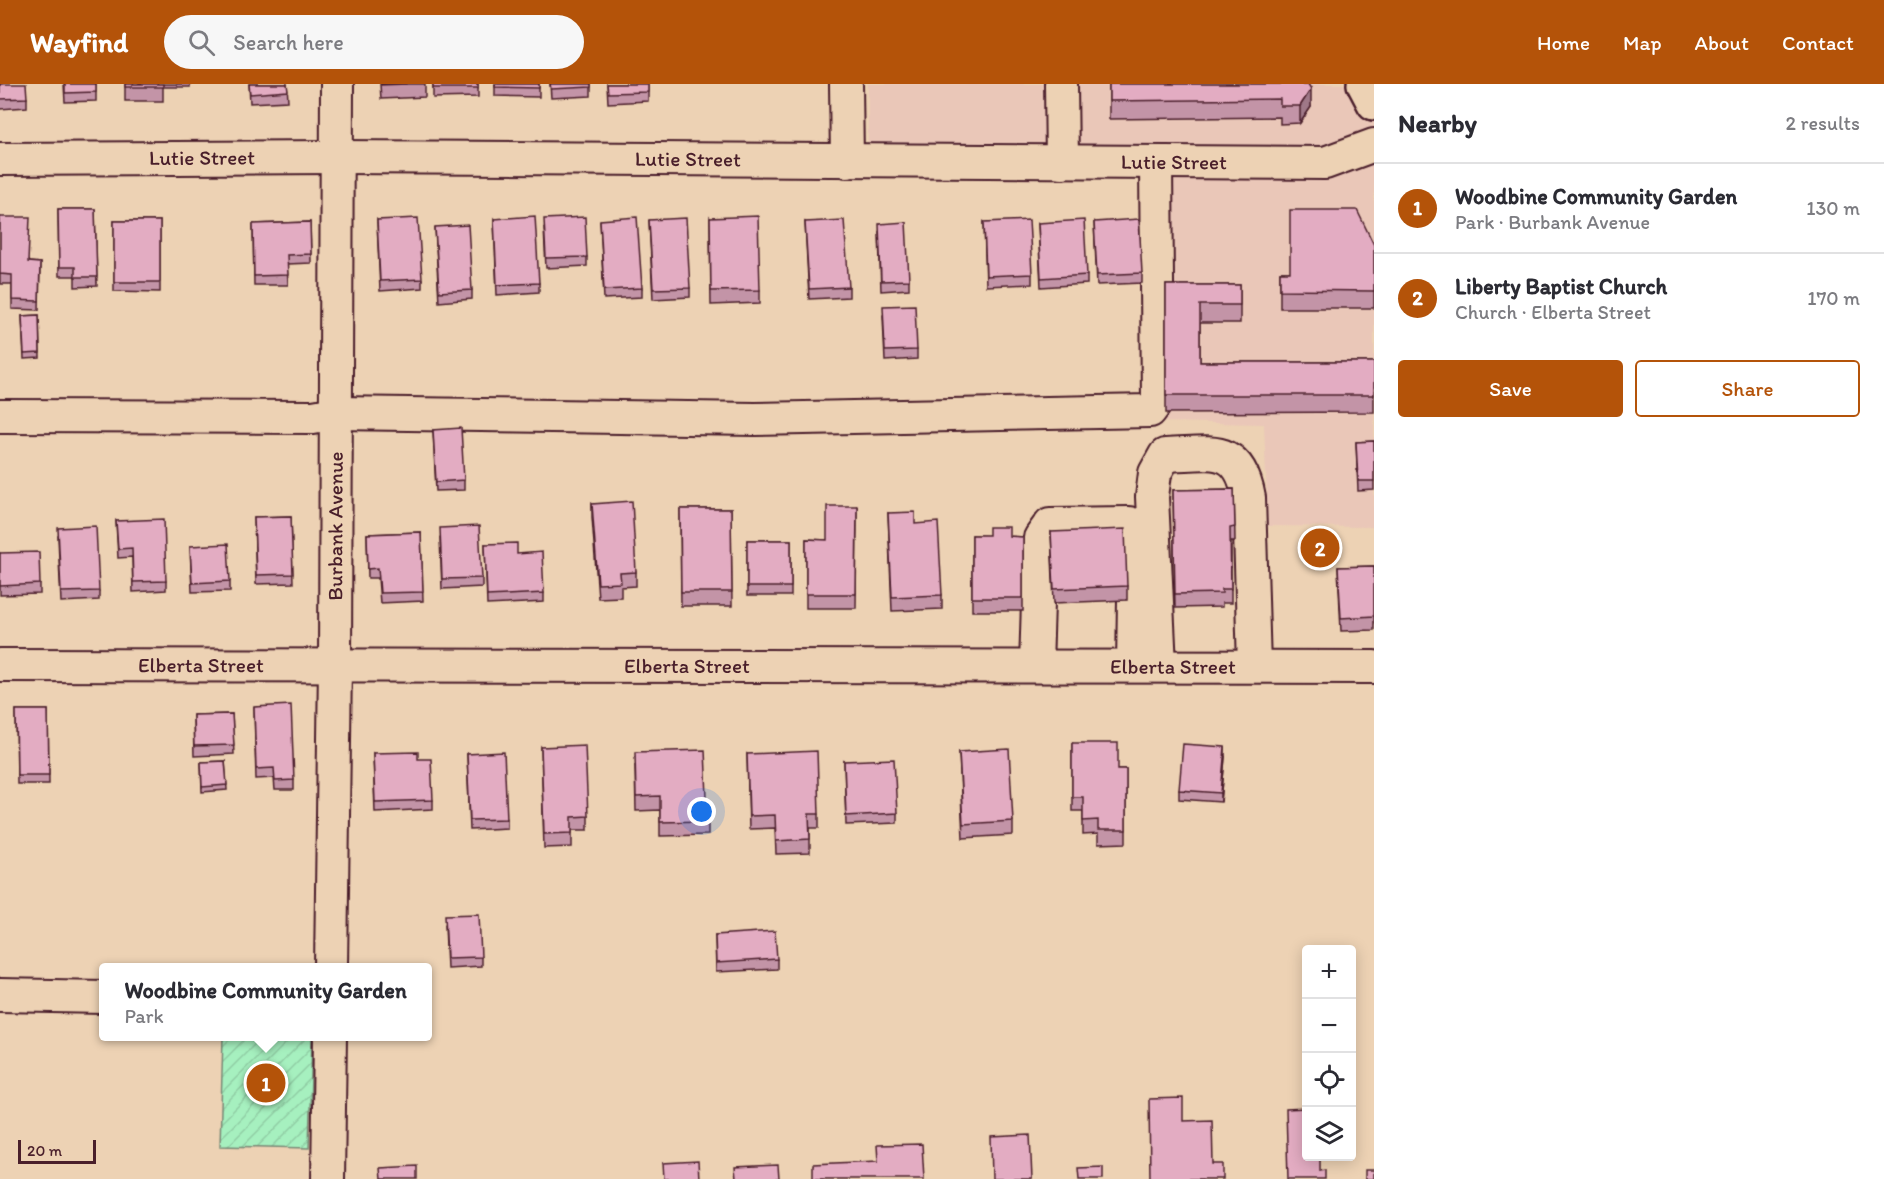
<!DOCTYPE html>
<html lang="en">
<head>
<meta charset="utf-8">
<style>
  body { margin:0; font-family:Itim,sans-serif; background:#f7f7f7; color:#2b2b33 }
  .controls { position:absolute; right:18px; bottom:18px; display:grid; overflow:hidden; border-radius:6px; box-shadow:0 3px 15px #0003 }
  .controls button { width:54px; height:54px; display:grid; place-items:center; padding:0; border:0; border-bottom:2px solid #e1e1e2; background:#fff; color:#2b2b33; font:30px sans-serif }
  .scale { position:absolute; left:18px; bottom:15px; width:78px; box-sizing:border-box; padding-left:6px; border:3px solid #4a1f2b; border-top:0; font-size:16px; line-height:21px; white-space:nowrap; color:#4a1f2b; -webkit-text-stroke:4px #edd2b4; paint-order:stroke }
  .you { position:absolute; left:702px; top:728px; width:21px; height:21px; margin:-15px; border:4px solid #fff; border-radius:50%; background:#1a73e8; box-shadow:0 0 0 9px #1a73e833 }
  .badge { display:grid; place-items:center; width:39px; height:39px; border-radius:50%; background:#b45309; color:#fff; font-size:20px; font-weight:700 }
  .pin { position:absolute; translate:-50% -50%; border:3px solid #fff; box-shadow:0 2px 6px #0006 }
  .popup { position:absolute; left:99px; top:879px; width:333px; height:78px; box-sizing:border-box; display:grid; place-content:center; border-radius:6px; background:#fff; filter:drop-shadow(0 2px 4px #0005); font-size:20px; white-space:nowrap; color:#7c7c81 }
  .popup b { font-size:22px; color:#2b2b33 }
  .popup::after { content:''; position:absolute; left:50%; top:100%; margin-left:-12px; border:12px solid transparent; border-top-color:#fff }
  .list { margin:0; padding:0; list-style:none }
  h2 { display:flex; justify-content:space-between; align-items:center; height:78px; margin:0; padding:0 24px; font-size:26px }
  h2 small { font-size:20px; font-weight:400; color:#7c7c81 }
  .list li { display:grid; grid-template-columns:39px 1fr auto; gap:18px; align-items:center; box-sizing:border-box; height:90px; padding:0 24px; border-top:2px solid #e1e1e2 }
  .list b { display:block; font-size:22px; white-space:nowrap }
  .list p { margin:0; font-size:20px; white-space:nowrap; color:#7c7c81 }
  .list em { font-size:20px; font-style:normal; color:#7c7c81 }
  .actions { display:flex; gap:12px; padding:18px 24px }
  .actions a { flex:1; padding:14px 0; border:2px solid #b45309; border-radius:6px; text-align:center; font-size:21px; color:#b45309 }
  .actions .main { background:#b45309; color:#fff }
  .icon { flex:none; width:33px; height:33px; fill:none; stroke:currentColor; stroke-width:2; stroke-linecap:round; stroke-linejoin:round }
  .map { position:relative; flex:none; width:1374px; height:1095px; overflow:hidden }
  header { display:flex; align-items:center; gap:36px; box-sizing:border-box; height:84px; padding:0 30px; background:#b45309; color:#fff }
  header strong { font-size:28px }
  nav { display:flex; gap:33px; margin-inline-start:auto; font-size:21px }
  .search { width:420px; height:54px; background:#f7f7f7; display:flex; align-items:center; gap:15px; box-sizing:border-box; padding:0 21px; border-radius:33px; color:#7c7c81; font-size:22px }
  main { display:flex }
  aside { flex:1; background:#fff }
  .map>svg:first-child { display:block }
  .built { fill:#eac7b8 }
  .garden { fill:url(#garden-furrows); stroke:#788875; stroke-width:1.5 }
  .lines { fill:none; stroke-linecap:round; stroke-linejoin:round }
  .minor-casing { stroke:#4a1f2b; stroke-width:36 }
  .major-casing { stroke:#4a1f2b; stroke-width:38 }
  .minor { stroke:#edd2b4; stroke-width:32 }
  .major { stroke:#edd2b4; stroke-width:33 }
  .wall { fill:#c394a7; stroke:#4a1f2b; stroke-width:1.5 }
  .shaded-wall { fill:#9f7888; stroke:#4a1f2b; stroke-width:1.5 }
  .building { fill:#e3acc2; stroke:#4a1f2b; stroke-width:1.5 }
  .labels { text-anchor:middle; stroke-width:5; stroke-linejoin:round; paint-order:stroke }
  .street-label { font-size:21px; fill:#4a1f2b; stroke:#edd2b4 }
</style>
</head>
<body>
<header>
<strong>Wayfind</strong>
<div class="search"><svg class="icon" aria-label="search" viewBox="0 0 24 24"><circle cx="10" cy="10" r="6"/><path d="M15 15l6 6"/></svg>Search here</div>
<nav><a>Home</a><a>Map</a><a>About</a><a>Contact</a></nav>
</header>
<main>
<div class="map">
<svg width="1374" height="1095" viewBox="0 0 1374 1095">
  <defs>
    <pattern id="garden-furrows" width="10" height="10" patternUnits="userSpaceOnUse" patternTransform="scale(1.5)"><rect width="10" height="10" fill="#a6f0bf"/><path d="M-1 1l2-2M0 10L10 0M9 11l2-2" fill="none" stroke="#90cda4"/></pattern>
  </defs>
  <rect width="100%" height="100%" fill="#edd2b4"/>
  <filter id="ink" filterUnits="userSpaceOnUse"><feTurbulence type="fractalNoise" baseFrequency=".0167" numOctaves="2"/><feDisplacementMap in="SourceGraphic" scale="12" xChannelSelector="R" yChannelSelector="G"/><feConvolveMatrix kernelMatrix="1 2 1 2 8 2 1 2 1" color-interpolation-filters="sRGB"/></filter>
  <g filter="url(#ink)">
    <path class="built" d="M868 0H1374V443L1268 442 1264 340 1159 338 1156 79 868 76Z"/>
    <path class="garden" d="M223 953H312L309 1064 220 1062Z"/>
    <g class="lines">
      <g class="minor-casing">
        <g id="minor">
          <path d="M846 0 847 77"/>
          <path d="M1061 0 1062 78"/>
          <path id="s1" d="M0 75 336 73 1325 79 1374 61"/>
          <path d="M0 332 313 333 336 329 755 335 1150 327 1158 316 1156 79"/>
          <path id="s2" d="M0 581 1374 583"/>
          <path d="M1036 582 1040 454 1050 440 1129 439 1135 447 1133 582"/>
          <path d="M1160 582 1152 413 1155 389 1165 371C1211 370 1239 358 1249 414L1254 582"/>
          <path id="s3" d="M331 884 335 580 337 0"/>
          <path d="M0 911 104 913"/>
          <path d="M328 1095 330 952"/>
        </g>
      </g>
      <g class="major-casing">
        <path id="major" d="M1364 0 1374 19"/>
      </g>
      <use href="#minor" class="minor"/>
      <use href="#major" class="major"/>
    </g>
    <path class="wall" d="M0 0 27 14V23L0 25Z
      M64 0H96V17L65 18Z
      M125 0H190V3H163V17H125Z
      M249 0H287L288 17 250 19Z
      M380 0H425V13L381 15Z
      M433 0H478V13L433 14Z
      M495 0H539V13L495 12Z
      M550 0H591V12L551 14Z
      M607 0H648V17L608 19Z
      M1109 0H1308L1311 23 1300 39 1280 40V33L1109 35Z
      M58 125H95L97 202 75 203V192H59Z
      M0 133 29 178 40 179 39 226 12 225V200H0Z
      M710 134 760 206V219L711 221Z
      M494 135 539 199V208L497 211Z
      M377 136 422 195V204L380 207Z
      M600 136 642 204V213L604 215Z
      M649 136 690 204V213L653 215Z
      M114 137H160V208L114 207Z
      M310 138 311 179 287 180 288 201H254L253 140Z
      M805 138 849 203V213L809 215Z
      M984 138 1032 190V200L986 202Z
      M1094 138 1142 189V199L1097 201Z
      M1038 139 1087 191V200L1041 203Z
      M435 143 472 206V215L439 218Z
      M544 144 587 173V182L546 184Z
      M879 149 909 196V205L881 207Z
      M1374 161V224H1280V188H1290Z
      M1166 201H1240V239H1200V278H1374V328L1166 329Z
      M39 231 40 274 24 275 22 232Z
      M883 232 917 266V275L885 277Z
      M433 346 464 396V406L436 407Z
      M1374 357V406L1358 407 1356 358Z
      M1234 405 1235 457H1231V519H1222V523L1175 524 1173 406Z
      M592 420 636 488V502L621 503V513L598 514 592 433Z
      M857 422 856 524H806V455L827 456Z
      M680 425H731L732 522H681Z
      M888 429 915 440 942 511V525L892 527Z
      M291 432 293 499 256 500 254 433Z
      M116 437 166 497V506L133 508 132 473 118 474Z
      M421 448 423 517 380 519 378 494H368L367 450Z
      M1051 448 1127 502V516L1054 519Z
      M972 451 1023 453V527H972Z
      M58 453 99 507V516L61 518Z
      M440 454 482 494V503L442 505Z
      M747 456H791V512H747Z
      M485 460 517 470 544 509V518L487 521Z
      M190 462 230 497V507L192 508Z
      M0 469 40 500V510L0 511Z
      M1374 482V546L1341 547 1338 483Z
      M254 623 294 696V706H275L274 694 256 695Z
      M16 626H48L49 700H17Z
      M232 630 234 670 194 672 193 631Z
      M1072 659 1118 685H1126V759L1098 760V750L1083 751V727H1072Z
      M541 663 588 732V746H572V763L544 764Z
      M959 668 1013 737V751L963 754Z
      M373 669 433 716V725L375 728Z
      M467 670 507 735V744L470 746Z
      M747 670 819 730V744H810V769L776 770 775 744 749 745Z
      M1225 673 1221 718 1179 715V706Z
      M225 677 227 706 202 708 201 678Z
      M844 677 897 729V739L846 741Z
      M635 682 708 737V751L660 752V726L636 727Z
      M445 841 481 873V882L447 884Z
      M715 851 777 875V885L716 888Z"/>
    <path class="shaded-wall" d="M1311 5V23L1300 39V22Z
      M1225 663V673L1221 718V709Z"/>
    <path class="building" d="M0 0H26L27 14 0 15Z
      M65 0H96V8L65 9Z
      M125 0H163V3H125Z
      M249 0H287L288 7 250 10Z
      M381 0H407L381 1Z
      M433 0H478V4H433Z
      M495 0H539V4L495 3Z
      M550 0H591V3L551 5Z
      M607 0H648V8L608 9Z
      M1109 0H1308L1311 5 1300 22H1280V15L1109 17Z
      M58 125H95L97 193H75V183H59Z
      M1290 126H1357L1374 161V207L1280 206V188H1290Z
      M535 132 539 199 497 201 494 135Z
      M758 132 760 206 711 207 710 134Z
      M0 133H30L28 178 40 179 39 217 12 216V191L0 190Z
      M585 133 587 173 546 174 544 135Z
      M637 133 642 204 604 206 600 136Z
      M418 134 422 195 380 197 377 136Z
      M686 134 690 204 653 205 649 136Z
      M1139 135 1142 189 1097 191 1094 138Z
      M844 136 849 203 809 205 805 138Z
      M1029 136 1032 190 986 192 984 138Z
      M1084 136 1087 191 1041 194 1038 139Z
      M114 137H160V198H114Z
      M310 138 311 170 287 171 288 191 254 192 253 140Z
      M906 138 909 196 881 197 879 140Z
      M468 141 472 206 439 208 435 143Z
      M1166 201H1240V221H1200V278H1374V311H1166Z
      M915 221 917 266 885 267 883 222Z
      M39 231 40 269 24 270 22 232Z
      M461 344 464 396 436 398 433 346Z
      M1374 357V397H1358L1356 358Z
      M1234 405 1235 443 1230 444 1231 505H1222V509L1175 510 1173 406Z
      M632 417 636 488 620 489 621 499 598 500 592 420Z
      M827 422H857L856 510H806V455L827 456Z
      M680 425H731L732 508H681Z
      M915 428V440L938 438 942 511 892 513 888 429Z
      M291 432 293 490 256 491 254 433Z
      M164 435 166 497 133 498 132 464 118 465 116 437Z
      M96 442 99 507 61 508 58 444Z
      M479 442 482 494 442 495 440 444Z
      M989 443H1009V452L1023 453V514H972V451H989Z
      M1125 445 1127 502 1054 505 1051 448Z
      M421 448 423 508 380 509 378 484 368 485 367 450Z
      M747 456H791V503H747Z
      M517 459V470L542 468 544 509 487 512 485 460Z
      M228 460 230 497 192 499 190 462Z
      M39 468 40 500 0 502V469Z
      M1374 482V532L1341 534 1338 483Z
      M291 621 294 696 275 697 274 684 256 685 254 623Z
      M16 626H48L49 691H17Z
      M232 630 234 661 194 662 193 631Z
      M1072 659H1118V685H1126V746H1098V736L1083 737V713H1072Z
      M1183 660 1225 663 1221 709 1179 706Z
      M585 661 588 732 572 733V749L544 750 541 663Z
      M1009 665 1013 737 963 740 959 668Z
      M705 666 708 737 660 738V712L636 713 635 668Z
      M817 667 819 730H809L810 755 776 757 775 731 749 732 747 670Z
      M418 668V675H431L433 716 375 718 373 669Z
      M504 668 507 735 470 736 467 670Z
      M894 675 897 729 846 732 844 677Z
      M225 677 227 701 202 703 201 678Z
      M479 830 481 873 447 874 445 831Z
      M775 847 777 875 716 879 715 851Z
      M1183 1014V1037L1212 1036 1213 1080H1223V1095H1150L1149 1015Z
      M1306 1024V1072H1320V1087L1325 1086V1095H1288L1286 1025Z
      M1030 1051 1032 1095H992L991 1053Z
      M922 1060 924 1095H813V1080L878 1077 877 1061Z
      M698 1077 699 1095H664L663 1079Z
      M778 1081 779 1095H736L735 1083Z
      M417 1082V1095H381L380 1084Z
      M1103 1083V1095H1079L1078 1084Z
      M1365 1086H1374V1095H1365Z"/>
  </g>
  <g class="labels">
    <g class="street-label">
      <text dy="7" stroke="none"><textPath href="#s1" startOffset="202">Lutie Street</textPath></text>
      <text dy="7" stroke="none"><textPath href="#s1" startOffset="688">Lutie Street</textPath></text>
      <text dy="7" stroke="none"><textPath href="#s1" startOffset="1174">Lutie Street</textPath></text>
      <text dy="7" stroke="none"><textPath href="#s3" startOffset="442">Burbank Avenue</textPath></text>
      <text dy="7" stroke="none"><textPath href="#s2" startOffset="201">Elberta Street</textPath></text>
      <text dy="7" stroke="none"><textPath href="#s2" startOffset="687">Elberta Street</textPath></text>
      <text dy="7" stroke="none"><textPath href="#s2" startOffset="1173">Elberta Street</textPath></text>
    </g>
  </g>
</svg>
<div class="controls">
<button>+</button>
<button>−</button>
<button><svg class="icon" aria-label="locate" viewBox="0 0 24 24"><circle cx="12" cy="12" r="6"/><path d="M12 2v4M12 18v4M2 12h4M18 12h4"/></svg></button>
<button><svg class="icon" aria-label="layers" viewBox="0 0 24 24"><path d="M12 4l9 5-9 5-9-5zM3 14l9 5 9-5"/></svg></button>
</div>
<div class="scale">20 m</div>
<div class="you"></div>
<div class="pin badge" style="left:266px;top:999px">1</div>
<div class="popup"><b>Woodbine Community Garden</b>Park</div>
<div class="pin badge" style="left:1320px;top:464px">2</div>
</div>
<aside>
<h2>Nearby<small>2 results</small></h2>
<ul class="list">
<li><span class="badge">1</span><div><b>Woodbine Community Garden</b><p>Park · Burbank Avenue</p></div><em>130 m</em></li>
<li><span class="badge">2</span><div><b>Liberty Baptist Church</b><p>Church · Elberta Street</p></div><em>170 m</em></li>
</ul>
<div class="actions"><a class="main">Save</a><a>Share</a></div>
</aside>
</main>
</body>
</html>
